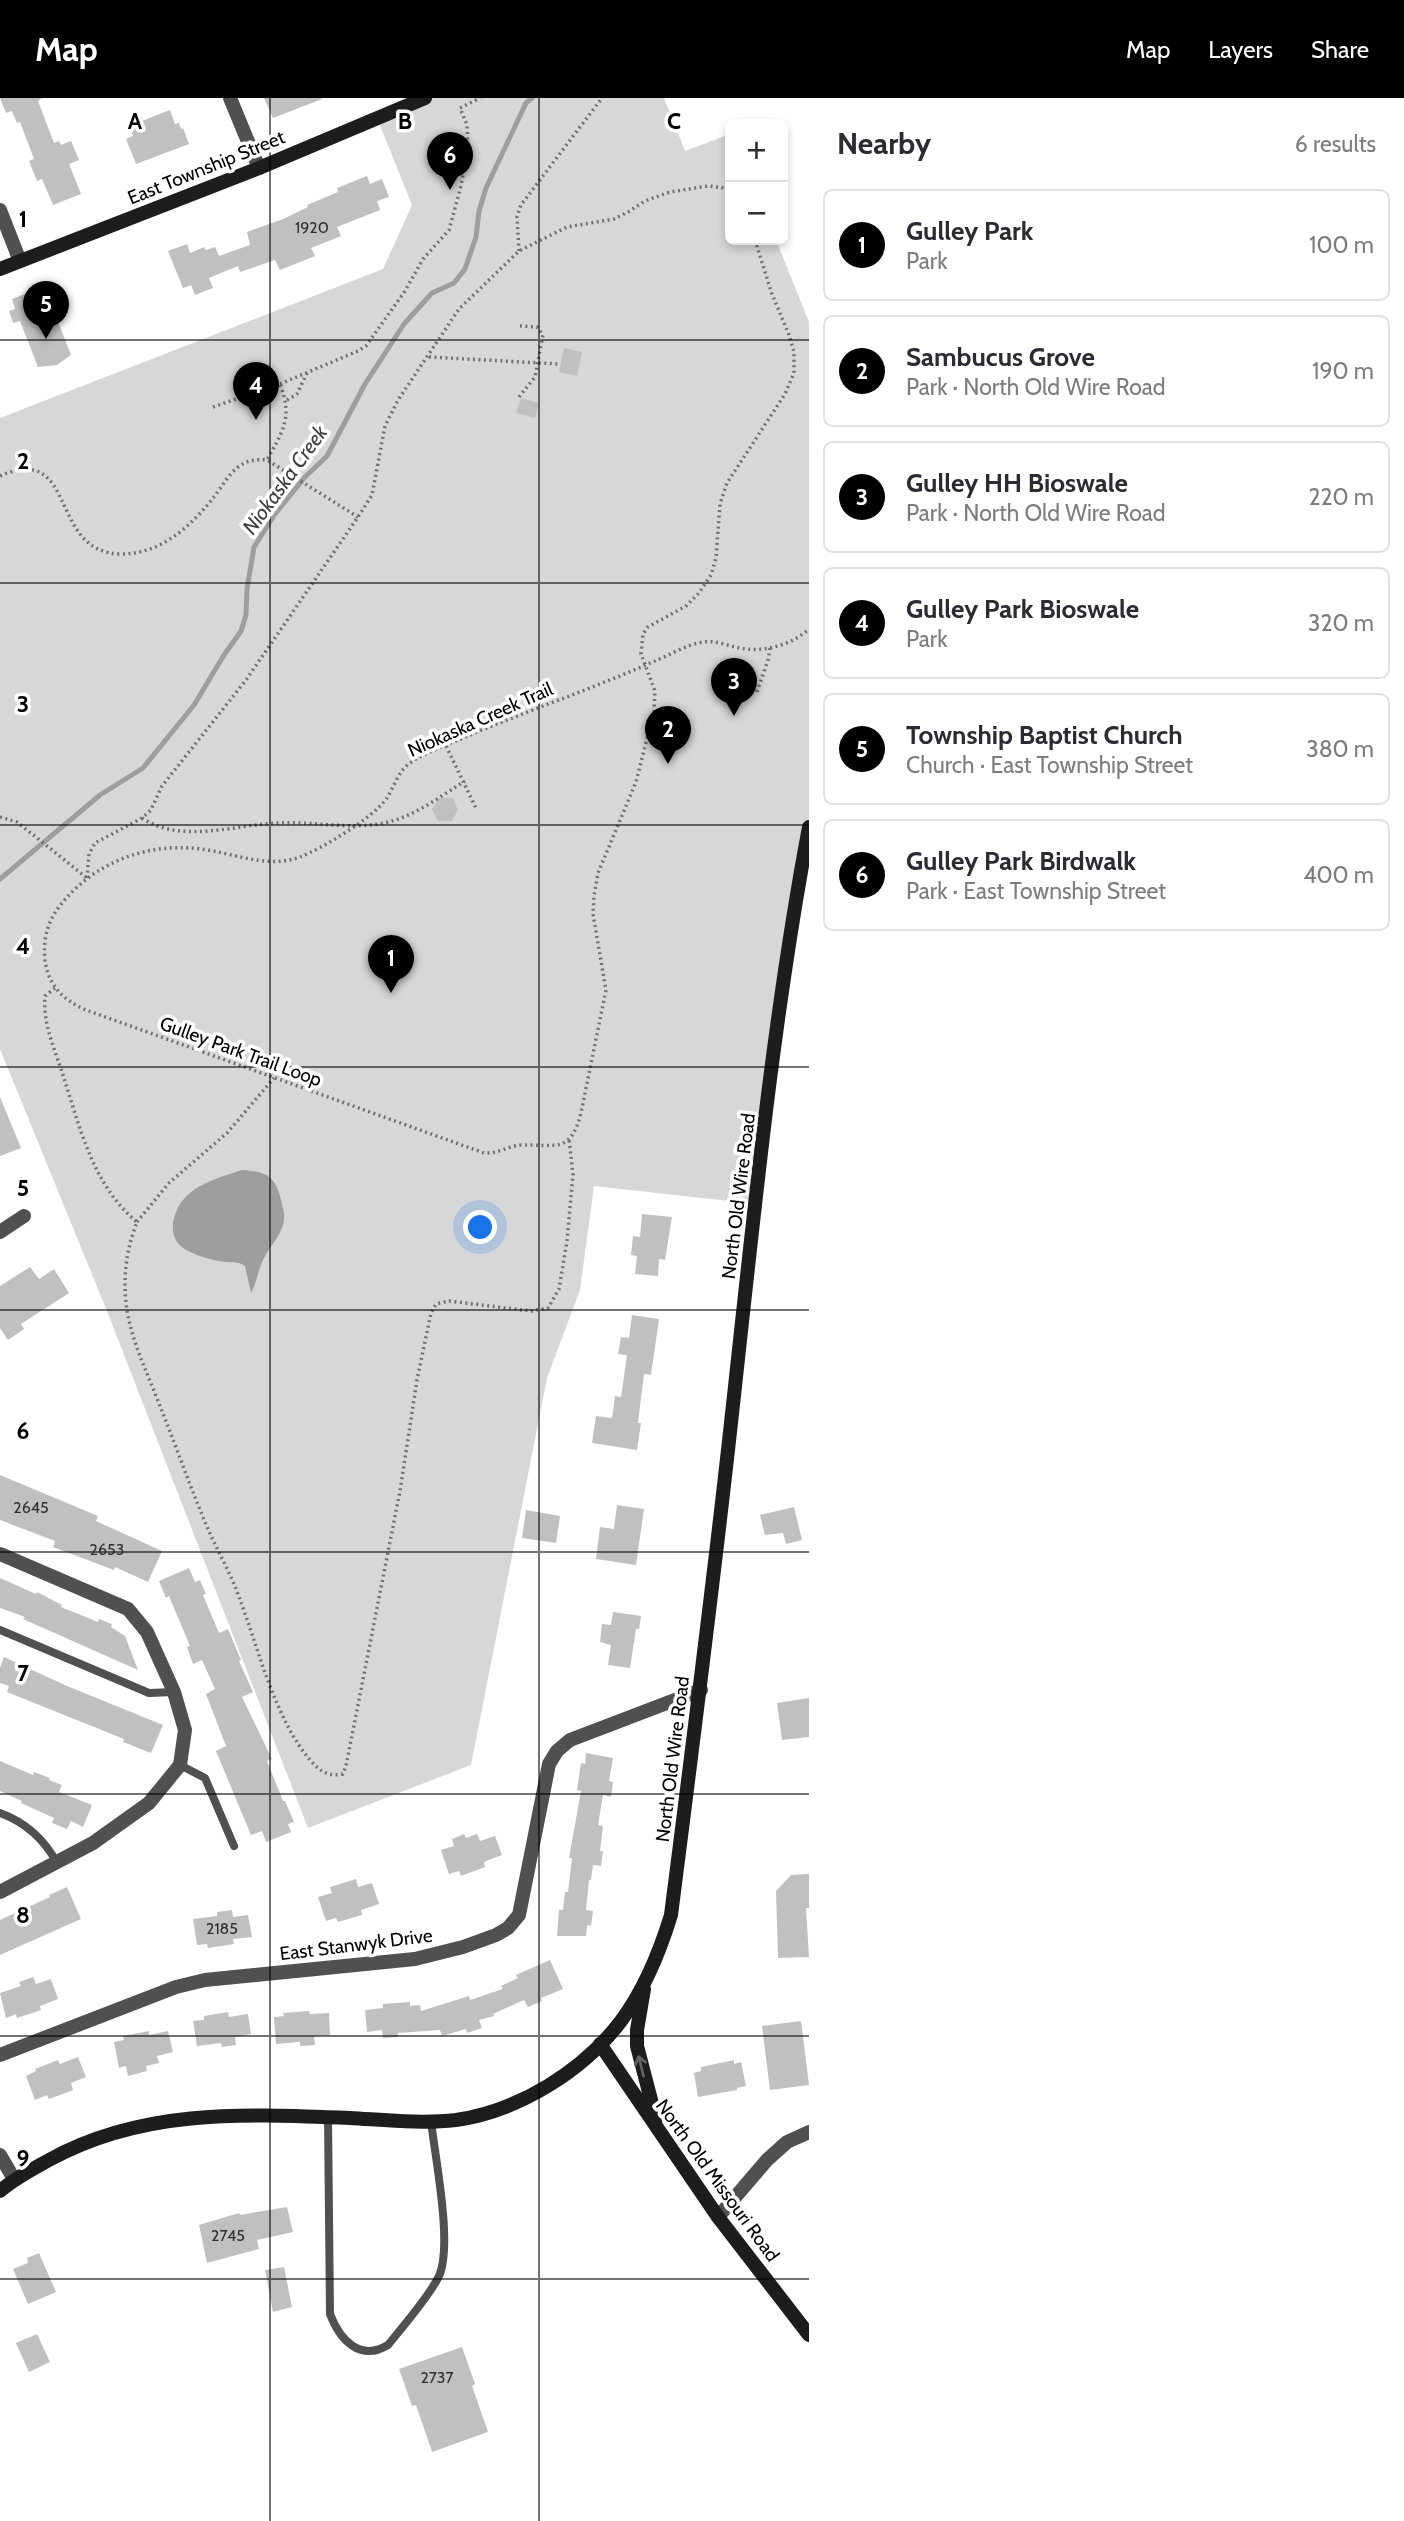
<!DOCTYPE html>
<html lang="en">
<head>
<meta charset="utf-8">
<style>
  body { margin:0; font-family:Cabin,sans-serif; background:#f7f7f7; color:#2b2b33 }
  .controls { position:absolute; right:21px; top:21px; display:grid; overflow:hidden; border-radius:10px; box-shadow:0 4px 10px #0003 }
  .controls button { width:63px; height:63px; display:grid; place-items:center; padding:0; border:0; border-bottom:2px solid #e1e1e2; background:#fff; color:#2b2b33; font:35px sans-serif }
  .you { position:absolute; left:481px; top:1130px; width:24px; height:24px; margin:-18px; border:5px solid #fff; border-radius:50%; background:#1a73e8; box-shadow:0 0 0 10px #1a73e833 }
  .badge { display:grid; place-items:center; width:46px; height:46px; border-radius:50%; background:#000; color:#fff; font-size:23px; font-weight:700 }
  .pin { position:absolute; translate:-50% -58px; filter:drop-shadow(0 2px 4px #0008) }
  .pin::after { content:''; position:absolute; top:37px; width:24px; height:21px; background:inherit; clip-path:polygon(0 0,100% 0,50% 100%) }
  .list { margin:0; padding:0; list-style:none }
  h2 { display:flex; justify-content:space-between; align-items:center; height:91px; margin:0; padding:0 28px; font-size:30px }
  h2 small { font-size:23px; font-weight:400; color:#7c7c81 }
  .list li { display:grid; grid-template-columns:46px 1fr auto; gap:21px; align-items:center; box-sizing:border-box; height:112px; margin:0 14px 14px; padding:0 14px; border:2px solid #e1e1e2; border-radius:10px }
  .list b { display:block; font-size:26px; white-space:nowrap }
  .list p { margin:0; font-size:23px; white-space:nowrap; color:#7c7c81 }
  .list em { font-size:23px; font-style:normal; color:#7c7c81 }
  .map { position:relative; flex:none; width:809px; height:2423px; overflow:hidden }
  header { display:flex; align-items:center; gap:42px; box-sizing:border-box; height:98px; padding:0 35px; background:#000; color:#fff }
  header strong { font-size:33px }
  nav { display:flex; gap:38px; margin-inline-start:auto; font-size:24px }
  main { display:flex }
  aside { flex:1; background:#fff }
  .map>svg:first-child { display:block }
  .green { fill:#d7d7d7 }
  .water { fill:#9e9e9e }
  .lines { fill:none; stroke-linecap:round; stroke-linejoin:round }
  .stream { stroke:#9e9e9e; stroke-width:5 }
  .building { fill:#c0c0c0 }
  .path { stroke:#727272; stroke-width:3.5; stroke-dasharray:2 3.5; stroke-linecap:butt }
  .lane { stroke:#505050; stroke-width:8 }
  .street { stroke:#505050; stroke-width:14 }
  .secondary { stroke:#1d1d1d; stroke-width:14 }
  .oneway { stroke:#616161 }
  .grid { fill:none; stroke:#000; stroke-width:2; stroke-opacity:0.55 }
  .labels { text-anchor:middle; stroke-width:7; stroke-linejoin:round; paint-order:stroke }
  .number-label { font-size:16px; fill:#303030 }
  .street-label { font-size:19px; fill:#000; stroke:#fff }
  .water-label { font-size:21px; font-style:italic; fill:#3f3f3f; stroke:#fff }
  .grid-label { font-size:23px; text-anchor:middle; font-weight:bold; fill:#000; stroke:#fff; stroke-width:7; stroke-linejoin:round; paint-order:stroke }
</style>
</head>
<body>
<header>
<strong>Map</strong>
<nav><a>Map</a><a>Layers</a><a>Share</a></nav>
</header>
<main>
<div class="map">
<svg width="809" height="2423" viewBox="0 0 809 2423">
  <rect width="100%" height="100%" fill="#fff"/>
  <path class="green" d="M425 0H664L685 53 730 36V142H776L809 224V729L756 1106 594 1088 580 1192 547 1280 471 1667 308 1730 109 1218 0 951V320L383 171 412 107 377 20Z"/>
  <path class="water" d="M242 1072C269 1074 276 1079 282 1106 284 1113 285 1120 283 1127 279 1140 270 1148 264 1160 258 1171 257 1184 251 1195L245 1168C239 1163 232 1165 224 1164 212 1162 193 1157 183 1150 175 1144 172 1136 173 1126 178 1090 212 1082 242 1072Z"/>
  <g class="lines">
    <path class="stream" d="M0 781 100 697 143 670 194 607 224 557 241 533 246 517 247 491 254 449 275 416 305 379 327 358 365 286 404 226 432 195 454 185 465 171 476 139 479 113 486 90 526 5 532 0"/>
  </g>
  <path class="building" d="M0 0H42L38 3 54 45 59 43 61 47 71 43 79 62 69 66 81 96 53 107 42 81 37 83 29 63 34 61 20 24 17 25 12 13 6 15Z
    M264 0H322V1L273 20Z
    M170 12 175 26 179 25 181 31 183 30 189 46 136 66 126 41 133 38 129 28Z
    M367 78 370 86 382 81 389 99 377 103 380 112 337 129 341 138 311 150 315 158 280 172 275 162 240 174 238 168 209 180 213 190 195 197 191 187 183 190 168 153 187 146 190 155 204 149 206 152 215 149 219 158 250 147 247 134 283 121 308 109 307 107 338 94 337 90Z
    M45 188 48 197 55 195 60 208 53 211 71 257 57 267 38 269 20 223 13 225 9 213 15 211 12 201Z
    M564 250 582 254 577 278 559 274Z
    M521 300 539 305 535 320 516 315Z
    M439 700H453L458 712 452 723H438L432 711Z
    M0 999 21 1050 0 1058Z
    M642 1116 672 1119 665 1162 659 1161 658 1178 635 1176 637 1158 631 1157 633 1138 640 1139Z
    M30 1169 39 1181 54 1171 69 1195 21 1226 24 1231 8 1242 0 1230V1188Z
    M632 1217 659 1221 651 1277 644 1276 638 1325H641L637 1352 592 1345 596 1318 612 1320 615 1298 621 1299 627 1257 618 1256 621 1239 629 1240Z
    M0 1377 98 1418 96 1423 162 1453 148 1484 115 1469 114 1472 53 1449 55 1443 0 1422Z
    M617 1407 644 1411 636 1467 596 1461 600 1429 614 1431Z
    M794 1409 802 1442 786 1446 783 1435 765 1437 760 1417Z
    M526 1412 560 1418 556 1445 522 1440Z
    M189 1470 195 1484 200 1482 206 1496 203 1497 219 1535 228 1531 241 1562 239 1563 253 1594 242 1599 272 1661 267 1663 283 1703H285L294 1724 288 1726 291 1734 266 1744 262 1733 251 1737 216 1653 226 1648 206 1596 215 1591 202 1562 193 1566 187 1549 190 1548 169 1498 166 1500 159 1483Z
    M0 1480 36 1496 37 1494 62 1507 61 1509 98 1524 99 1521 112 1526 111 1529 125 1538 138 1572 23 1521 25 1519 0 1510Z
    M613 1514 641 1518 639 1531H636L630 1570 608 1567 611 1547 600 1544 602 1526 611 1527Z
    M4 1559 67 1588 163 1627 151 1655 123 1644 124 1641 7 1594 9 1588 0 1585V1570Z
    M809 1600V1639L782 1642 777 1605Z
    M586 1655 613 1660 609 1683 613 1684 611 1699 603 1697 598 1727 603 1728 600 1753H603L601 1768 593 1767 591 1782H589L586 1812 593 1813 591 1828 587 1827 586 1838H557L559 1812H563L565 1794H568L572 1760H569L581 1693 577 1692 581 1665 585 1666Z
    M0 1663 33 1677 34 1674 50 1680 49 1682 62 1687 59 1694 92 1707 83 1729 71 1723 67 1731 52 1725 54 1720 21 1705 22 1703 0 1693Z
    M464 1736 466 1740 477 1736 480 1743 495 1738 502 1757 486 1763 484 1765 485 1769 461 1778 459 1773 449 1776 441 1752 454 1748 452 1741Z
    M809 1776V1810H806L809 1859 778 1860 776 1793 791 1777Z
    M356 1781 358 1789 372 1785 379 1806 361 1812 362 1817 338 1824 336 1820 326 1823 318 1799 332 1795 330 1789Z
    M67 1789 81 1821 0 1857V1822L50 1799 49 1797Z
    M232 1812 233 1819 248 1817 252 1839 233 1841 234 1846 208 1850 207 1846 197 1847 193 1821 217 1818V1814Z
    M550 1862 563 1891 541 1900 542 1903 528 1909 524 1902 493 1916 494 1918 479 1922 482 1930 467 1935 466 1931 442 1938 440 1932 398 1935V1939L383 1940 382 1932 367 1934 365 1912 383 1910V1906L410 1904V1908L420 1907 421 1913 469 1898 470 1902 503 1891 501 1888 518 1880 516 1877Z
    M33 1879 36 1886 51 1881 58 1901 40 1908 41 1912 17 1920 16 1916 6 1920 0 1895 21 1888 19 1884Z
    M309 1913 310 1916 329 1915 330 1937 314 1938 315 1947 300 1948V1944L276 1946 274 1919 284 1918 283 1915Z
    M228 1914 229 1919 248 1916 251 1936 235 1939 236 1947 222 1949 221 1945 197 1948 193 1923 204 1922V1918Z
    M801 1923 809 1987 770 1992 762 1928Z
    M149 1933V1937L168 1933 173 1954 157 1958 159 1965 146 1968 147 1973 128 1978 126 1968 119 1970 114 1944 124 1942 123 1938Z
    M78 1959 86 1979 71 1985 73 1992 49 2001 47 1997 35 2002 26 1978 36 1973 35 1971 58 1962 60 1966Z
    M734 1962V1966L741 1964 746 1988 737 1990V1992L698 1999 694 1975 701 1973V1969Z
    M287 2109 293 2134 257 2142 259 2151 207 2165 199 2127 239 2115 240 2117Z
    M39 2155 56 2194 28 2206 13 2171 28 2165 27 2160Z
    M284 2169 292 2209 273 2214 265 2172Z
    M37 2236 50 2264 29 2274 16 2245Z
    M462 2249 475 2286 472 2288 488 2334 432 2354 416 2307 412 2308 399 2271Z"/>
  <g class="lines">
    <path class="path" d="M755 142 772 196 789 237 794 254V275L785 296 727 385 720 406 716 460 711 477 699 495 686 508 648 529 643 536 641 556 655 593 654 613 636 684 598 775 594 798 593 816 606 892 581 1015C570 1057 555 1046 521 1047 508 1048 498 1056 484 1055L86 912C63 902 48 887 45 862 42 831 53 813 74 792 108 759 155 745 201 751 233 755 268 771 300 759 323 750 373 720 387 700 394 689 399 672 410 665 427 653 458 643 477 634 536 610 596 589 655 563 670 557 687 546 704 544 716 542 728 548 740 550 764 555 791 547 809 531
      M519 153 517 119 521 107 602 0
      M429 259 559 266
      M280 286 358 253 366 248 405 193 423 161 449 132 461 88 468 50 467 27 460 10 480 0
      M519 299 535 279 543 237 537 229 520 228
      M287 302 297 296 308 273
      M213 309 280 286C293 319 283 333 267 362
      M0 378C79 343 47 456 122 456 161 456 191 428 214 399 221 390 228 377 237 370 246 362 256 361 267 362L358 419
      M757 594 768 562 770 550
      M446 648 476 710
      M0 719 17 724 87 780
      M142 720C181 746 234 727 277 725 313 723 349 732 384 725 414 719 439 699 465 683
      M87 780 89 756 95 745 142 720 151 712 162 688 246 582 358 419 372 397 385 328 398 302 459 211 519 153 567 129 614 121 628 114 645 103 670 94 708 88 723 90 730 94
      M55 890 45 898C43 925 53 947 61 971 79 1025 91 1086 137 1124 125 1155 122 1185 128 1218 134 1248 147 1274 158 1303 175 1345 190 1389 208 1431 218 1454 231 1476 239 1499 258 1549 275 1622 311 1663 320 1674 330 1679 343 1676L346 1668 400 1393 417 1282 431 1215 436 1206 449 1203 531 1213 548 1210 559 1191 567 1143 573 1076 569 1041
      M137 1124 169 1085 227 1035 274 980"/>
    <path class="lane" d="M0 1532 149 1595 174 1594
      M180 1667 205 1680 234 1748
      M0 1715C25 1724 44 1741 57 1765
      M328 2020 330 2216C340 2242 360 2264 388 2247 403 2228 429 2199 439 2178 453 2147 435 2059 431 2023"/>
    <path class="street" d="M230 0 259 70
      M0 112 20 163
      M0 1134 24 1118
      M0 1456 128 1511 147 1534 174 1594 185 1632 180 1667 149 1705 93 1745 0 1794
      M0 1957 176 1889 205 1882 415 1861 463 1849 496 1837 508 1830 519 1817 549 1666 557 1653 570 1642 701 1592
      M0 2057 14 2081
      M718 2119 767 2062 787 2044 809 2034"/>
    <path class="secondary" d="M0 171 259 70 425 0
      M644 1891 637 1932V1948L656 2021
      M600 1946 718 2119 809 2237
      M0 2093C15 2080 31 2072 49 2062 143 2010 246 2016 350 2020 385 2022 421 2026 456 2022 519 2013 583 1973 621 1923 644 1892 660 1853 671 1817 692 1653 713 1489 731 1325 753 1126 772 926 809 729"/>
  </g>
  <defs><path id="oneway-shaft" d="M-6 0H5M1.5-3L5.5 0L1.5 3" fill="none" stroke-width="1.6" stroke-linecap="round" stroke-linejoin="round" transform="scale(1.75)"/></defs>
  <use class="oneway" href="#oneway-shaft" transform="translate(641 1968) rotate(-104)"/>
  <path class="grid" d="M270 0V2423M539 0V2423M0 242H809M0 485H809M0 727H809M0 969H809M0 1212H809M0 1454H809M0 1696H809M0 1938H809M0 2181H809"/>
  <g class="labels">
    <g class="number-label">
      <text x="312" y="135">1920</text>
      <text x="31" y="1415">2645</text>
      <text x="107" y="1457">2653</text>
      <text x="222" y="1836">2185</text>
      <text x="228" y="2143">2745</text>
      <text x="437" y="2285">2737</text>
    </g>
    <g class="street-label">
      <text transform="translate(206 69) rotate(-22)" y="7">East Township Street</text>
      <text transform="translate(480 621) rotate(-24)" y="7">Niokaska Creek Trail</text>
      <text transform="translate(241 953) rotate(20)" y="7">Gulley Park Trail Loop</text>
      <text transform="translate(738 1098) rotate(-83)" y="7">North Old Wire Road</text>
      <text transform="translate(672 1661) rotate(-83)" y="7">North Old Wire Road</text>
      <text transform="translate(356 1846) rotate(-7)" y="7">East Stanwyk Drive</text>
      <text transform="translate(718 2082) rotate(54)" y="7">North Old Missouri Road</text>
    </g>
    <g class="water-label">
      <text transform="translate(285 382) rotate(-54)" y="7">Niokaska Creek</text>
    </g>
  </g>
  <g class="grid-label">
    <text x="135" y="31">A</text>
    <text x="405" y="31">B</text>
    <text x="674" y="31">C</text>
    <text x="23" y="129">1</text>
    <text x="23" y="371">2</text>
    <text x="23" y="614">3</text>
    <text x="23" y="856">4</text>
    <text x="23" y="1098">5</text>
    <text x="23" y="1341">6</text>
    <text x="23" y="1583">7</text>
    <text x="23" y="1825">8</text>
    <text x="23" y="2068">9</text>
  </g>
</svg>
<div class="controls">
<button>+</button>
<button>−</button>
</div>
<div class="you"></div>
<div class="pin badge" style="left:391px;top:895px">1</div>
<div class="pin badge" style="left:668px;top:666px">2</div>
<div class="pin badge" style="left:734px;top:618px">3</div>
<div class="pin badge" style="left:256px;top:322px">4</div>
<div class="pin badge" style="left:46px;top:241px">5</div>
<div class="pin badge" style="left:450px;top:92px">6</div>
</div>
<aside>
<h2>Nearby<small>6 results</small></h2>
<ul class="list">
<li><span class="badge">1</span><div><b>Gulley Park</b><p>Park</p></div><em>100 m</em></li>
<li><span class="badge">2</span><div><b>Sambucus Grove</b><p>Park · North Old Wire Road</p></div><em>190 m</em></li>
<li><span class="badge">3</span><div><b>Gulley HH Bioswale</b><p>Park · North Old Wire Road</p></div><em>220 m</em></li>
<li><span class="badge">4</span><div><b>Gulley Park Bioswale</b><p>Park</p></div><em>320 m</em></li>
<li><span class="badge">5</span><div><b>Township Baptist Church</b><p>Church · East Township Street</p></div><em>380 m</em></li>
<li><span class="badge">6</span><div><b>Gulley Park Birdwalk</b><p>Park · East Township Street</p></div><em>400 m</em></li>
</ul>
</aside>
</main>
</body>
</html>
